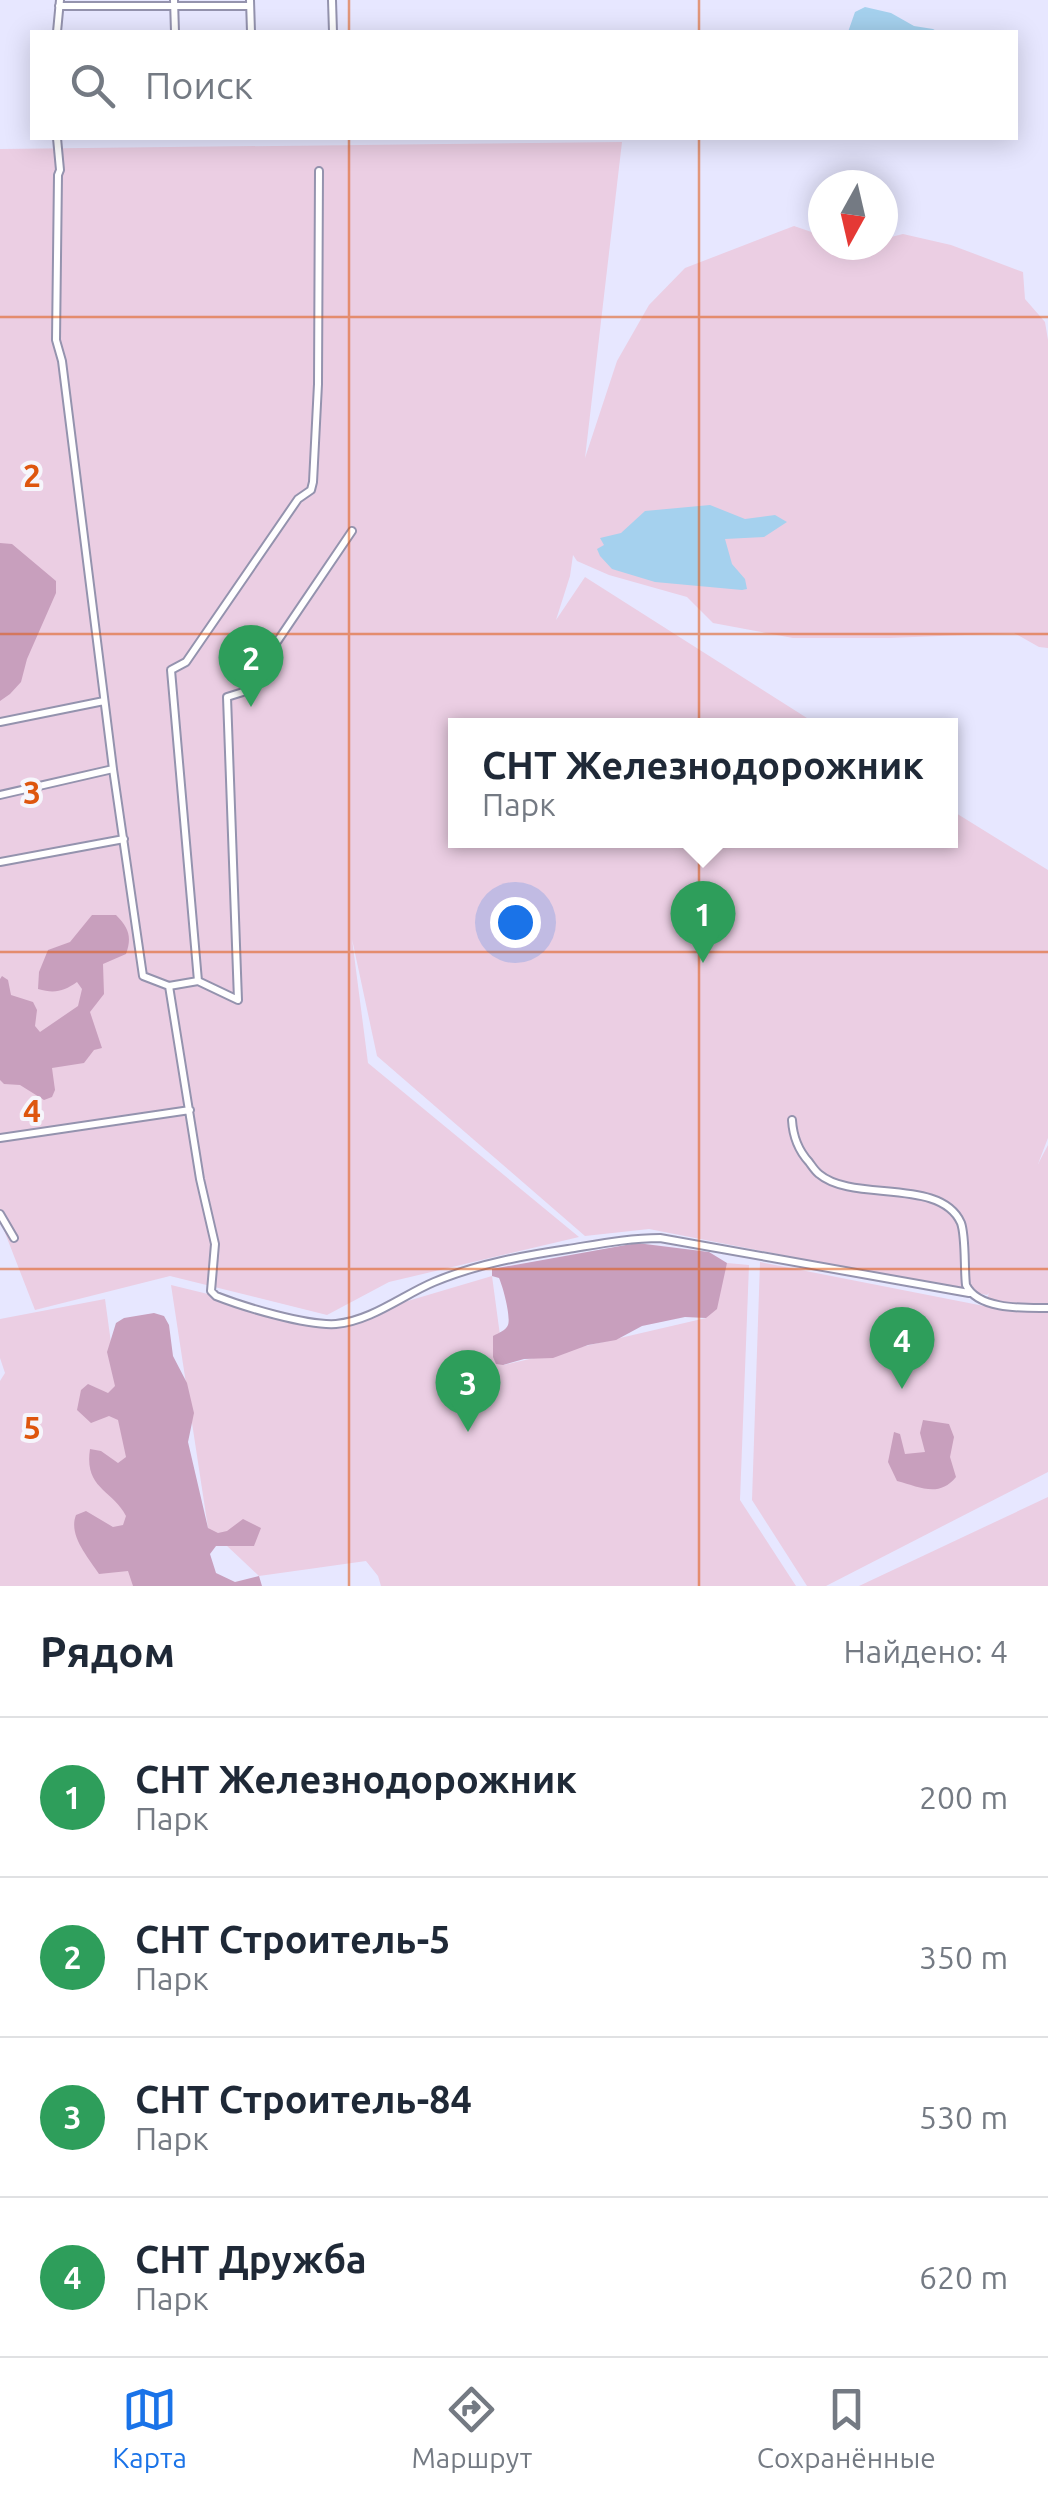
<!DOCTYPE html>
<html lang="ru">
<head>
<meta charset="utf-8">
<style>
  body { margin:0; font-family:Ubuntu,sans-serif; background:#f6f6f7; color:#1f2937 }
  .compass { position:absolute; left:808px; top:170px; width:90px; height:90px; border-radius:50%; background:#fff; box-shadow:0 5px 25px #0003; rotate:188deg }
  .you { position:absolute; left:515px; top:922px; width:35px; height:35px; margin:-25px; border:8px solid #fff; border-radius:50%; background:#1a73e8; box-shadow:0 0 0 15px #1a73e833 }
  .badge { display:grid; place-items:center; width:65px; height:65px; border-radius:50%; background:#1a73e8; color:#fff; font-size:32px; font-weight:700 }
  .pin { position:absolute; translate:-50% -82px; filter:drop-shadow(0 2px 5px #0008) }
  .pin::after { content:''; position:absolute; top:52px; width:35px; height:30px; background:inherit; clip-path:polygon(0 0,100% 0,50% 100%) }
  .popup { position:absolute; left:448px; top:718px; width:510px; height:130px; box-sizing:border-box; display:grid; place-content:center; border-radius:0px; background:#fff; filter:drop-shadow(0 2px 8px #0005); font-size:32px; white-space:nowrap; color:#747a83 }
  .popup b { font-size:38px; color:#1f2937 }
  .popup::after { content:''; position:absolute; left:50%; top:100%; margin-left:-20px; border:20px solid transparent; border-top-color:#fff }
  .list { margin:0; padding:0; list-style:none }
  h2 { display:flex; justify-content:space-between; align-items:center; height:130px; margin:0; padding:0 40px; font-size:42px }
  h2 small { font-size:32px; font-weight:400; color:#747a83 }
  .list li { display:grid; grid-template-columns:65px 1fr auto; gap:30px; align-items:center; box-sizing:border-box; height:160px; padding:0 40px; border-top:2px solid #e0e1e3 }
  .list b { display:block; font-size:38px; white-space:nowrap }
  .list p { margin:0; font-size:32px; white-space:nowrap; color:#747a83 }
  .list em { font-size:32px; font-style:normal; color:#747a83 }
  .icon { flex:none; width:55px; height:55px; fill:none; stroke:currentColor; stroke-width:2; stroke-linecap:round; stroke-linejoin:round }
  .map { position:relative; flex:none; width:1048px; height:1586px; overflow:hidden }
  .search { position:absolute; background:#fff; box-shadow:0 5px 25px #0003; left:30px; right:30px; top:30px; height:110px; display:flex; align-items:center; gap:25px; box-sizing:border-box; padding:0 35px; border-radius:0px; color:#747a83; font-size:38px }
  .sheet { height:770px; background:#fff }
  nav { display:flex; justify-content:space-around; align-items:center; box-sizing:border-box; height:140px; border-top:2px solid #e0e1e3; background:#fff; font-size:28px; color:#747a83 }
  nav a { display:grid; justify-items:center; gap:5px }
  nav .on { color:#1a73e8 }
  .map>svg:first-child { display:block }
  .green { fill:#ebcee3 }
  .forest { fill:#c89fbd }
  .water { fill:#a5d1ee }
  .lines { fill:none; stroke-linecap:round; stroke-linejoin:round }
  .street-casing { stroke:#9493ae; stroke-width:10 }
  .street { stroke:#fff; stroke-width:6 }
  .grid { fill:none; stroke:#de560e; stroke-width:2.5; stroke-opacity:0.55 }
  .grid-label { font-size:32px; text-anchor:middle; font-weight:bold; fill:#de560e; stroke:#f6f6fc; stroke-width:8; stroke-linejoin:round; paint-order:stroke }
</style>
</head>
<body>
<div class="map">
<svg width="1048" height="1586" viewBox="0 0 1048 1586">
  <rect width="100%" height="100%" fill="#e7e7ff"/>
  <path class="green" d="M622 142 585 458 617 361 649 305 685 268 794 226 823 236V245H883V239L903 234 951 245 1023 272 1025 299 1045 322 1048 340V648L1039 647 1014 633 890 638H793L713 623 687 597 609 575 577 561 573 555 570 576 556 620 585 577 818 725 456 726V840H950L951 810 1048 870V1138L1038 1164 1048 1145V1472L826 1586H807L752 1500 760 1262 984 1306 989 1293 987 1295 649 1229 585 1236 377 1056 352 939 368 1063 579 1237 389 1282 327 1315 170 1276 35 1310 0 1220V149Z
    M727 1263 749 1265 740 1500 796 1586H381L378 1576 366 1561 259 1576 208 1528 171 1285 330 1324 492 1276 504 1365 706 1318Z
    M105 1299 126 1453 128 1570 168 1586H0V1381L5 1373 0 1358V1319Z
    M1048 1497V1586H859Z"/>
  <path class="forest" d="M0 543 12 544 56 581V593L27 659 21 682 10 694 0 701Z
    M92 915H116C129 928 132 937 126 954L103 964 104 994 90 1012 102 1048 94 1050 84 1063 52 1068 55 1090 52 1097 44 1100 20 1085 4 1084 0 1080V979L2 976 8 980 11 995 33 1002 37 1010 35 1026 40 1032 78 1006 82 989 77 982C64 991 55 994 38 989L39 972 48 950 70 942Z
    M637 1243 709 1252 727 1263 717 1309 706 1318 685 1317 642 1326 616 1340 588 1345 553 1358 524 1359 503 1365 496 1364 493 1357V1336C499 1333 506 1330 508 1325 511 1316 503 1287 499 1278L492 1276V1269Z
    M154 1313 164 1316 169 1325 173 1356 187 1383 194 1413 188 1442 208 1528 218 1533 227 1531 243 1519 261 1528 254 1546H216L210 1554 216 1573 235 1582 259 1576 262 1586H133L128 1571 99 1574C88 1557 68 1535 76 1515L86 1511 113 1527 123 1525 126 1516C112 1489 84 1489 90 1449L101 1451 118 1463 126 1457 118 1420 109 1416 91 1423 77 1410 81 1390 88 1384 108 1393 115 1386 107 1352 116 1323 124 1318Z
    M923 1420 949 1424 954 1437 950 1457 956 1477C939 1498 920 1487 897 1481L888 1462 894 1432 900 1434 905 1454 925 1452 920 1433Z"/>
  <path class="water" d="M865 7 891 13 914 26 933 29 938 32H848L855 12Z
    M710 505 745 519 775 515 787 522 764 537 725 539 732 564 745 579 747 589 742 590 655 582 612 569 600 556 597 549 604 545 600 538 621 533 645 511Z"/>
  <g class="lines">
    <g class="street-casing">
      <path id="street" d="M174 0 175 32
        M250 0 251 32
        M332 0 333 32
        M59 6H250
        M57 32 60 0
        M57 138 60 170 58 175 56 340 62 361 113 769 143 976 169 986 198 981 238 1000 227 697 243 692 352 531
        M0 722 104 701
        M0 795 113 769
        M0 862 124 839
        M198 981 171 670 186 662 298 499 311 490 313 482 318 384 319 171
        M169 986 200 1179 215 1244 211 1291 216 1296C244 1307 307 1326 336 1324 371 1321 403 1295 434 1282 477 1264 522 1256 568 1249 599 1244 629 1238 660 1238L969 1293
        M792 1120C793 1137 798 1150 809 1162 812 1166 815 1171 819 1174 853 1203 941 1177 961 1223 966 1237 964 1269 966 1285 978 1310 1024 1308 1048 1308
        M0 1138 190 1110
        M0 1214 14 1238"/>
    </g>
    <use href="#street" class="street"/>
  </g>
  <path class="grid" d="M349 0V32M699 0V32M349 138V1586M699 138V1586M0 317H1048M0 634H1048M0 952H1048M0 1269H1048"/>
  <g class="grid-label">
    <text x="32" y="487">2</text>
    <text x="32" y="804">3</text>
    <text x="32" y="1122">4</text>
    <text x="32" y="1439">5</text>
  </g>
</svg>
<svg class="compass" viewBox="-18 -18 36 36"><path d="M0-13l5 13h-10z" fill="#e53935"/><path d="M0 13l5-13h-10z" fill="#747a83"/></svg>
<div class="you"></div>
<div class="pin badge" style="left:703px;top:963px;background:#2e9e5b">1</div>
<div class="popup"><b>СНТ Железнодорожник</b>Парк</div>
<div class="pin badge" style="left:251px;top:707px;background:#2e9e5b">2</div>
<div class="pin badge" style="left:468px;top:1432px;background:#2e9e5b">3</div>
<div class="pin badge" style="left:902px;top:1389px;background:#2e9e5b">4</div>
<div class="search"><svg class="icon" aria-label="search" viewBox="0 0 24 24"><circle cx="10" cy="10" r="6"/><path d="M15 15l6 6"/></svg>Поиск</div>
</div>
<section class="sheet">
<h2>Рядом<small>Найдено: 4</small></h2>
<ul class="list">
<li><span class="badge" style="background:#2e9e5b">1</span><div><b>СНТ Железнодорожник</b><p>Парк</p></div><em>200 m</em></li>
<li><span class="badge" style="background:#2e9e5b">2</span><div><b>СНТ Строитель-5</b><p>Парк</p></div><em>350 m</em></li>
<li><span class="badge" style="background:#2e9e5b">3</span><div><b>СНТ Строитель-84</b><p>Парк</p></div><em>530 m</em></li>
<li><span class="badge" style="background:#2e9e5b">4</span><div><b>СНТ Дружба</b><p>Парк</p></div><em>620 m</em></li>
</ul>
</section>
<nav>
<a class="on"><svg class="icon" aria-label="map" viewBox="0 0 24 24"><path d="M3 6l6-2 6 2 6-2v14l-6 2-6-2-6 2zM9 4v14M15 6v14"/></svg>Карта</a>
<a><svg class="icon" aria-label="directions" viewBox="0 0 24 24"><path d="M12 3l9 9-9 9-9-9zM9 14v-3h6M13 9l2 2-2 2"/></svg>Маршрут</a>
<a><svg class="icon" aria-label="saved" viewBox="0 0 24 24"><path d="M7 4h10v16l-5-4-5 4z"/></svg>Сохранённые</a>
</nav>
</body>
</html>
